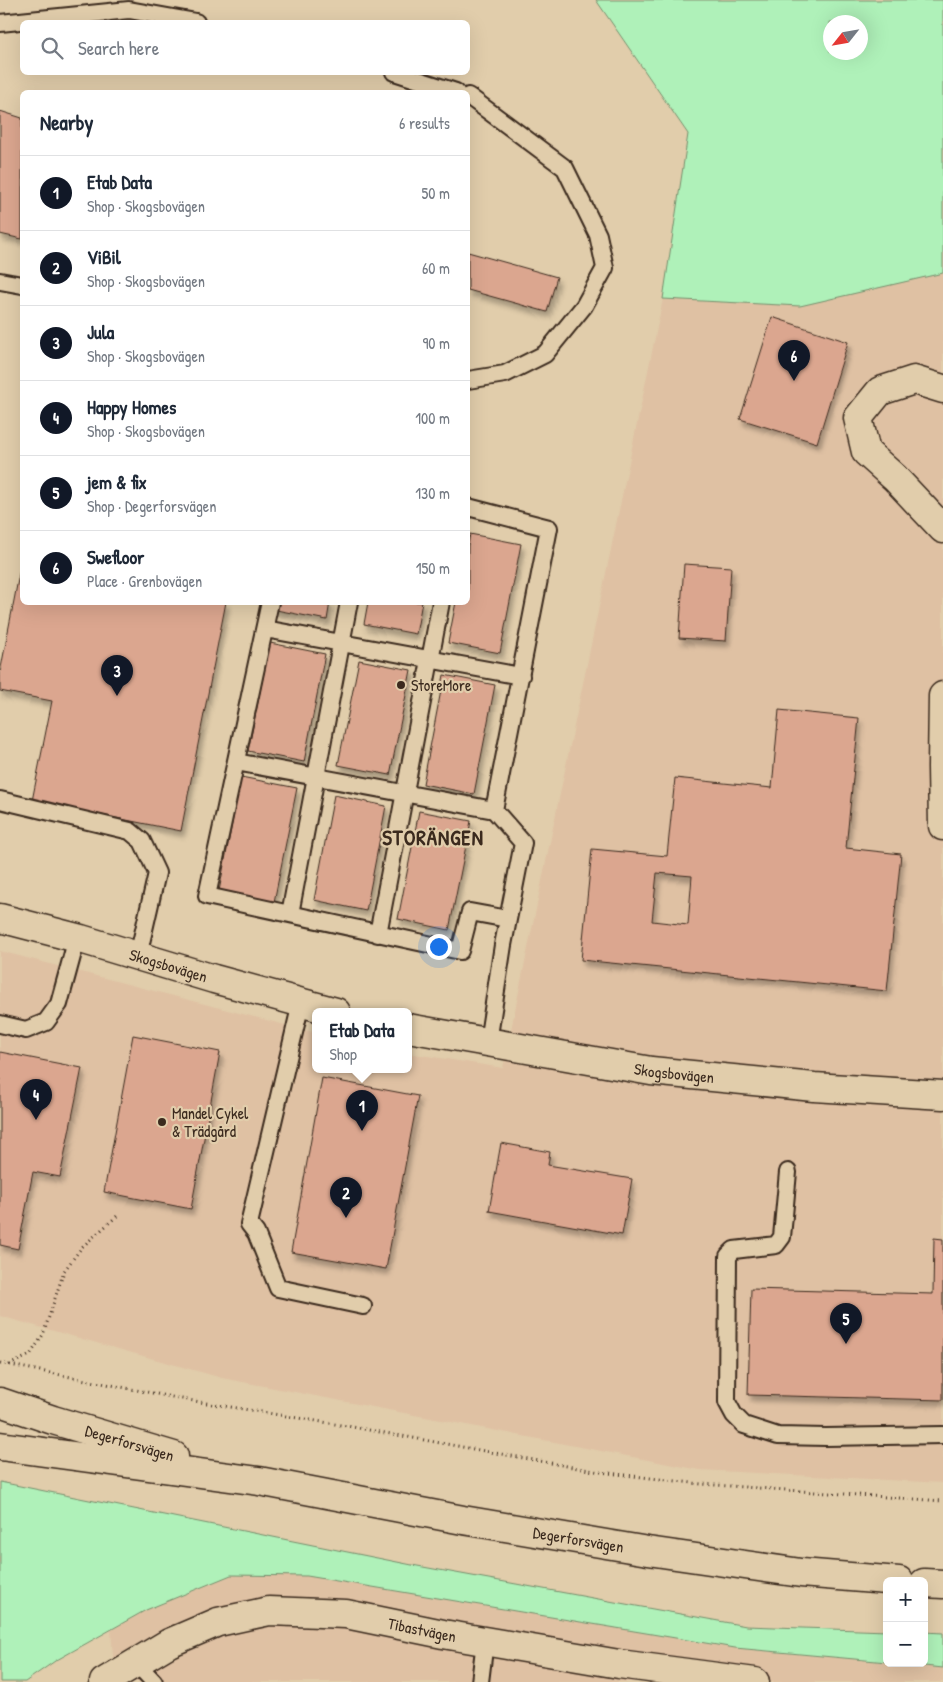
<!DOCTYPE html>
<html lang="en">
<head>
<meta charset="utf-8">
<style>
  body { margin:0; font-family:"Patrick Hand",sans-serif; background:#f2f2f3; color:#1f2937 }
  .controls { position:absolute; right:15px; bottom:15px; display:grid; overflow:hidden; border-radius:8px; box-shadow:0 5px 20px #0002 }
  .controls button { width:45px; height:45px; display:grid; place-items:center; padding:0; border:0; border-bottom:1px solid #e0e1e3; background:#fff; color:#1f2937; font:25px sans-serif }
  .compass { position:absolute; left:823px; top:15px; width:45px; height:45px; border-radius:50%; background:#fff; box-shadow:0 5px 20px #0002; rotate:239deg }
  .you { position:absolute; left:438px; top:946px; width:18px; height:18px; margin:-12px; border:4px solid #fff; border-radius:50%; background:#1a73e8; box-shadow:0 0 0 8px #1a73e833 }
  .badge { display:grid; place-items:center; width:32px; height:32px; border-radius:50%; background:#111827; color:#fff; font-size:16px; font-weight:700 }
  .pin { position:absolute; translate:-50% -41px; filter:drop-shadow(0 1px 2px #0008) }
  .pin::after { content:''; position:absolute; top:26px; width:18px; height:15px; background:inherit; clip-path:polygon(0 0,100% 0,50% 100%) }
  .popup { position:absolute; left:312px; top:1008px; width:100px; height:65px; box-sizing:border-box; display:grid; place-content:center; border-radius:8px; background:#fff; filter:drop-shadow(0 1px 4px #0005); font-size:16px; white-space:nowrap; color:#747a83 }
  .popup b { font-size:19px; color:#1f2937 }
  .popup::after { content:''; position:absolute; left:50%; top:100%; margin-left:-10px; border:10px solid transparent; border-top-color:#fff }
  .list { margin:0; padding:0; list-style:none }
  h2 { display:flex; justify-content:space-between; align-items:center; height:65px; margin:0; padding:0 20px; font-size:21px }
  h2 small { font-size:16px; font-weight:400; color:#747a83 }
  .list li { display:grid; grid-template-columns:32px 1fr auto; gap:15px; align-items:center; box-sizing:border-box; height:75px; padding:0 20px; border-top:1px solid #e0e1e3 }
  .list b { display:block; font-size:19px; white-space:nowrap }
  .list p { margin:0; font-size:16px; white-space:nowrap; color:#747a83 }
  .list em { font-size:16px; font-style:normal; color:#747a83 }
  .icon { flex:none; width:28px; height:28px; fill:none; stroke:currentColor; stroke-width:2; stroke-linecap:round; stroke-linejoin:round }
  .map { position:relative; flex:none; width:943px; height:1682px; overflow:hidden }
  .search { position:absolute; background:#fff; box-shadow:0 5px 20px #0002; left:20px; top:20px; width:450px; height:55px; display:flex; align-items:center; gap:12px; box-sizing:border-box; padding:0 18px; border-radius:8px; color:#747a83; font-size:19px }
  .panel { position:absolute; background:#fff; box-shadow:0 5px 20px #0002; left:20px; top:90px; width:450px; height:515px; border-radius:8px }
  .map>svg:first-child { display:block }
  .built { fill:#dfc1a3 }
  .green { fill:#aff1b9; stroke:#758e6c; fill-rule:evenodd }
  .building { fill:#dba68f; stroke:#3b2a1e; fill-rule:evenodd; filter:url(#shadow) }
  .lines { fill:none; stroke-linecap:round; stroke-linejoin:round }
  .lane-casing { stroke:#3b2a1e; stroke-width:20 }
  .street-casing { stroke:#3b2a1e; stroke-width:31 }
  .secondary-casing { stroke:#3b2a1e; stroke-width:31 }
  .path { stroke:#3b2a1e; stroke-width:3; stroke-dasharray:1 4; stroke-linecap:butt }
  .lane { stroke:#e1cdab; stroke-width:16 }
  .street { stroke:#e1cdab; stroke-width:28 }
  .secondary { stroke:#e1cdab; stroke-width:28 }
  .poi-dot { fill:#3b2a1e; stroke:#e1cdab; stroke-width:2 }
  .labels { text-anchor:middle; stroke-width:4.5; stroke-linejoin:round; paint-order:stroke }
  .poi-label { font-size:16px; fill:#3b2a1e; stroke:#e1cdab; text-anchor:start }
  .street-label { font-size:16px; fill:#3b2a1e; stroke:#e1cdab }
  .district-label { font-size:21px; font-weight:bold; letter-spacing:1px; fill:#3b2a1e; stroke:#e1cdab }
</style>
</head>
<body>
<div class="map">
<svg width="943" height="1682" viewBox="0 0 943 1682">
  <defs>
    <filter id="shadow"><feDropShadow dx="3" dy="5.5" stdDeviation="2.5" flood-color="#0004"/></filter>
  </defs>
  <rect width="100%" height="100%" fill="#e1cdab"/>
  <filter id="ink" filterUnits="userSpaceOnUse"><feTurbulence type="fractalNoise" baseFrequency=".02" numOctaves="2"/><feDisplacementMap in="SourceGraphic" scale="10" xChannelSelector="R" yChannelSelector="G"/><feConvolveMatrix kernelMatrix="1 2 1 2 8 2 1 2 1" color-interpolation-filters="sRGB"/></filter>
  <g filter="url(#ink)">
    <path class="built" d="M943 273V1483L700 1470 222 1378 0 1316V951L316 1033V1070H408V1053L503 1068 663 299 800 306Z
      M231 1575 307 1576 735 1648 943 1668V1682H115L111 1630 146 1610Z"/>
    <path class="green" d="M596 0H943V273L800 306 663 299 688 134ZM830 22H860V52H830Z
      M0 1482 412 1565 746 1626 887 1631V1662L735 1648 307 1576 231 1575 146 1610 55 1661 25 1682H0Z
      M924 1632 943 1633V1668L896 1663H924Z"/>
    <path class="building" d="M0 111 22 118V239L0 234Z
      M468 252 557 277 547 312 468 290Z
      M772 317 848 342 817 443 740 419Z
      M470 534 521 544 500 653 448 643 456 602H468V546Z
      M22 559V602H226L181 831 32 801 52 701 0 691V673Z
      M684 564 731 567 726 641 679 638Z
      M273 602H330L327 620 271 609Z
      M368 602H422L416 634 364 624Z
      M270 643 325 654 304 762 248 751Z
      M359 660 411 670 390 775 338 765Z
      M444 675 495 685 474 794 423 784Z
      M779 710 859 718 846 848 901 854 887 991 581 960 592 849 667 856 675 778 772 788ZM657 873 692 876 688 925 652 921Z
      M241 777 297 788 274 902 219 891Z
      M334 795 386 806 366 911 314 900Z
      M419 811 471 821 449 930 398 919Z
      M133 1035 220 1052 191 1209 104 1192Z
      M0 1052 82 1068 60 1177 33 1172 18 1249 0 1245Z
      M322 1078 418 1096 386 1269 291 1252Z
      M501 1143 550 1152 548 1165 632 1179 622 1235 489 1211Z
      M934 1238 943 1239V1400L748 1395 751 1289 933 1294Z"/>
    <g class="lines">
      <g class="lane-casing">
        <path id="lane" d="M0 23 129 10 196 22
          M394 72 456 92
          M468 96 471 98 565 168 598 235 605 268 584 306 545 354 505 374 468 380
          M0 281 22 285
          M468 507 549 528 494 810 523 843 503 945 488 1042
          M270 602 207 896 460 951 470 912 508 919
          M265 629 521 676
          M236 762 494 810
          M0 800 130 831 142 841 157 873 138 956
          M290 914 349 602
          M378 934 441 602
          M301 1003 249 1224 256 1233 278 1288 363 1306
          M0 1024 26 1030 46 1022 59 1004 77 938
          M788 1172 782 1237 776 1245 734 1250 728 1256 727 1402 734 1415 744 1425 778 1436 826 1437 943 1435
          M136 1663 154 1682
          M480 1682 485 1641"/>
      </g>
      <g class="street-casing">
        <g id="street">
          <path d="M943 389 914 380 880 391 858 418 866 452 895 478 943 529"/>
          <path d="M943 696 942 767 943 826"/>
          <path id="s1" d="M0 918 81 939 214 979 336 1012"/>
          <path id="s2" d="M408 1028 651 1071 814 1087 943 1095"/>
          <path id="s3" d="M104 1682 169 1643 218 1622 269 1611 346 1614 443 1634 619 1664 755 1682"/>
        </g>
      </g>
      <g class="secondary-casing">
        <g id="secondary">
          <path id="s4" d="M0 1402 53 1420 174 1456"/>
          <path id="s5" d="M0 1446 259 1481 463 1520 648 1551 801 1573 899 1581"/>
          <path d="M924 1583 943 1584"/>
        </g>
      </g>
      <path class="path" d="M0 1363 182 1399 347 1426 600 1472 701 1484 943 1501
        M9 1365 30 1355 43 1335 64 1271 82 1247 117 1216"/>
      <use href="#lane" class="lane"/>
      <use href="#street" class="street"/>
      <use href="#secondary" class="secondary"/>
    </g>
  </g>
  <g class="poi-dot">
    <circle cx="401" cy="685" r="5"/>
    <circle cx="162" cy="1122" r="5"/>
  </g>
  <g class="labels">
    <g class="poi-label">
      <text x="411" y="691">StoreMore</text>
      <text x="172" y="1119">Mandel Cykel<tspan x="172" dy="18">&amp; Trädgård</tspan></text>
    </g>
    <g class="street-label">
      <text dy="6" stroke="none"><textPath href="#s1" startOffset="175">Skogsbovägen</textPath></text>
      <text dy="6" stroke="none"><textPath href="#s2" startOffset="270">Skogsbovägen</textPath></text>
      <text dy="6" stroke="none"><textPath href="#s4" startOffset="136">Degerforsvägen</textPath></text>
      <text dy="6" stroke="none"><textPath href="#s5" startOffset="586">Degerforsvägen</textPath></text>
      <text dy="6" stroke="none"><textPath href="#s3" startOffset="336">Tibastvägen</textPath></text>
    </g>
    <g class="district-label">
      <text x="433" y="845">STORÄNGEN</text>
    </g>
  </g>
</svg>
<div class="controls">
<button>+</button>
<button>−</button>
</div>
<svg class="compass" viewBox="-18 -18 36 36"><path d="M0-13l5 13h-10z" fill="#e53935"/><path d="M0 13l5-13h-10z" fill="#747a83"/></svg>
<div class="you"></div>
<div class="pin badge" style="left:362px;top:1131px">1</div>
<div class="popup"><b>Etab Data</b>Shop</div>
<div class="pin badge" style="left:346px;top:1218px">2</div>
<div class="pin badge" style="left:117px;top:696px">3</div>
<div class="pin badge" style="left:36px;top:1120px">4</div>
<div class="pin badge" style="left:846px;top:1344px">5</div>
<div class="pin badge" style="left:794px;top:381px">6</div>
<div class="search"><svg class="icon" aria-label="search" viewBox="0 0 24 24"><circle cx="10" cy="10" r="6"/><path d="M15 15l6 6"/></svg>Search here</div>
<section class="panel">
<h2>Nearby<small>6 results</small></h2>
<ul class="list">
<li><span class="badge">1</span><div><b>Etab Data</b><p>Shop · Skogsbovägen</p></div><em>50 m</em></li>
<li><span class="badge">2</span><div><b>ViBil</b><p>Shop · Skogsbovägen</p></div><em>60 m</em></li>
<li><span class="badge">3</span><div><b>Jula</b><p>Shop · Skogsbovägen</p></div><em>90 m</em></li>
<li><span class="badge">4</span><div><b>Happy Homes</b><p>Shop · Skogsbovägen</p></div><em>100 m</em></li>
<li><span class="badge">5</span><div><b>jem &amp; fix</b><p>Shop · Degerforsvägen</p></div><em>130 m</em></li>
<li><span class="badge">6</span><div><b>Swefloor</b><p>Place · Grenbovägen</p></div><em>150 m</em></li>
</ul>
</section>
</div>
</body>
</html>
